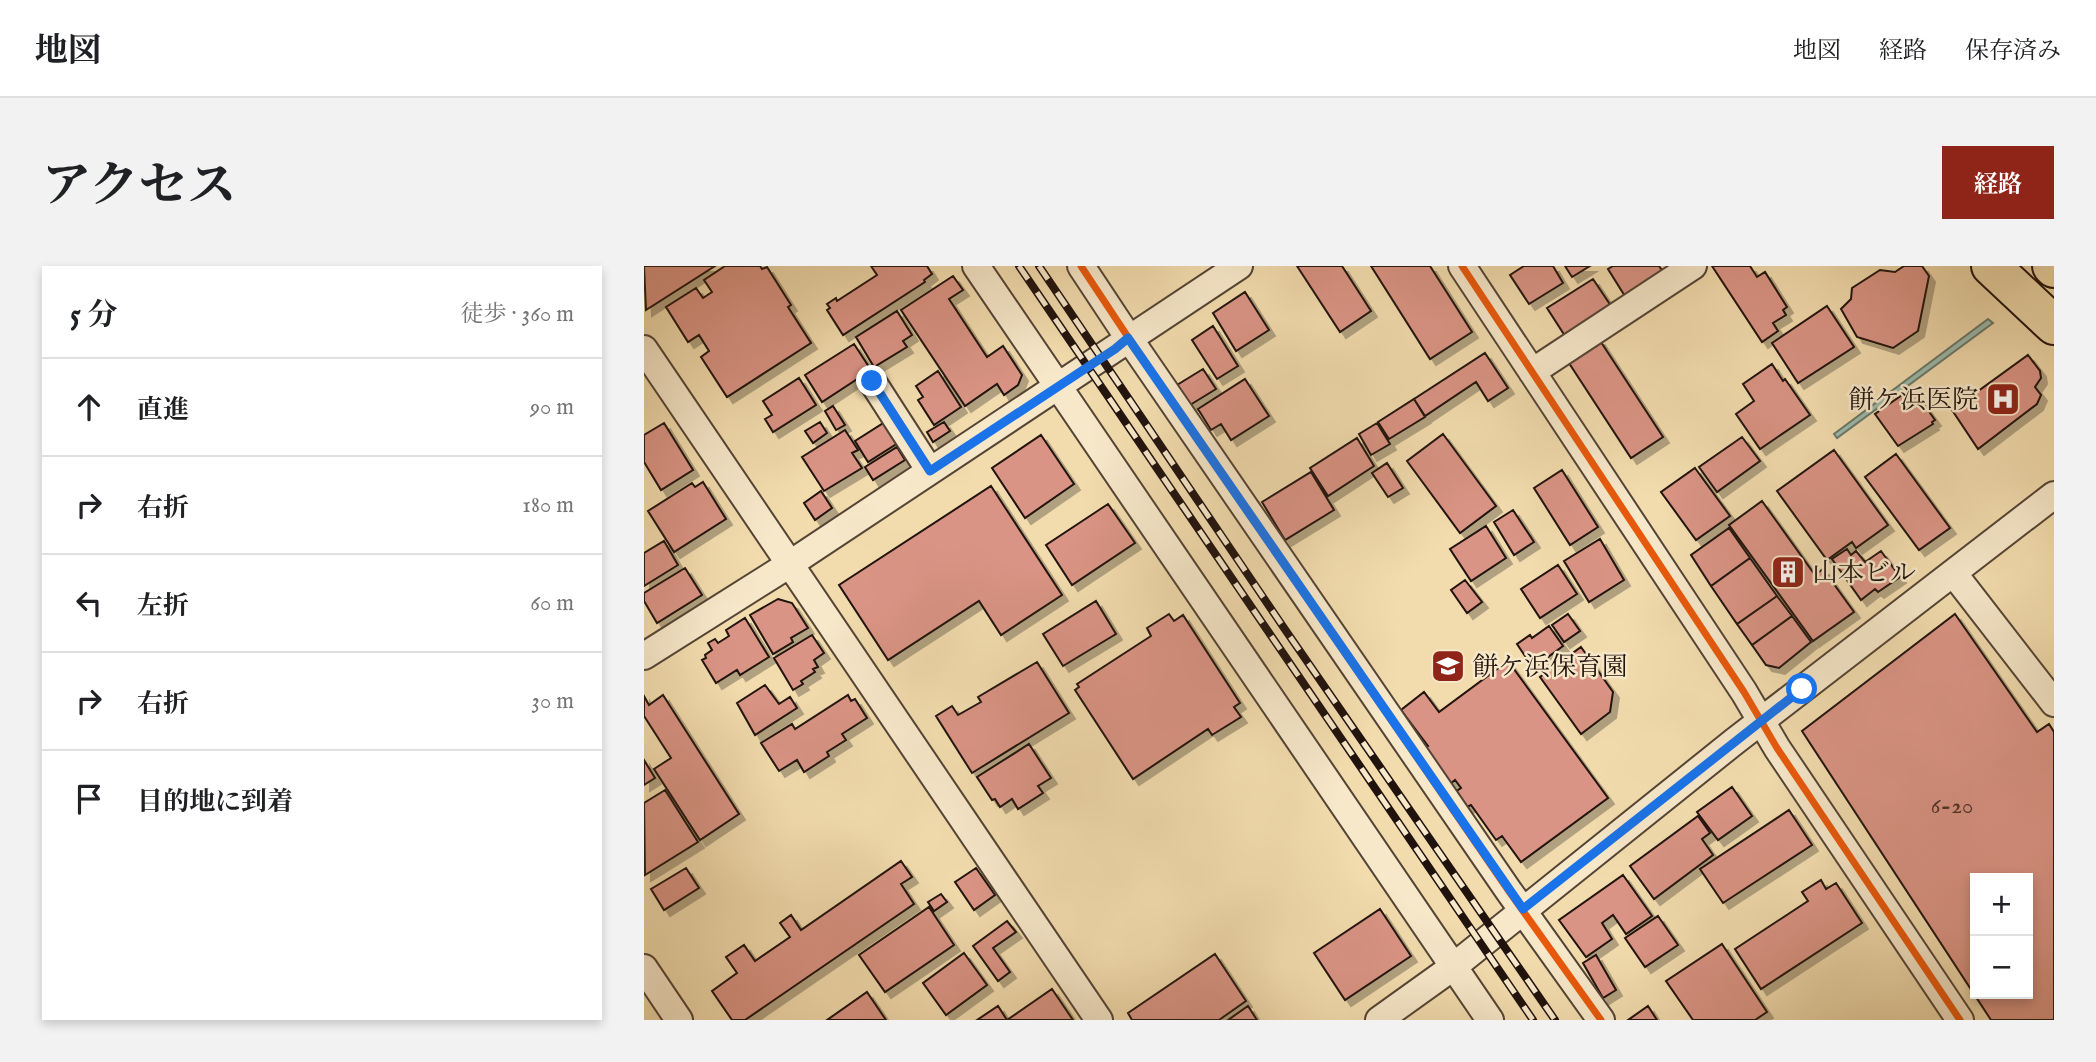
<!DOCTYPE html>
<html lang="ja">
<head>
<meta charset="utf-8">
<style>
  body { margin:0; font-family:"IM FELL English","Noto Serif JP",serif; background:#f2f2f2; color:#202124 }
  .controls { position:absolute; right:21px; bottom:21px; display:grid; overflow:hidden; border-radius:0px; box-shadow:0 4px 10px #0003 }
  .controls button { width:63px; height:63px; display:grid; place-items:center; padding:0; border:0; border-bottom:2px solid #e0e0e0; background:#fff; color:#202124; font:35px sans-serif }
  .stop { position:absolute; width:21px; height:21px; margin:-16px; border:5px solid #1a73e8; border-radius:50%; background:#fff }
  .stop.end { background:#1a73e8; border-color:#fff; box-shadow:0 2px 7px #0008 }
  .list { margin:0; padding:0; list-style:none }
  h2 { display:flex; justify-content:space-between; align-items:center; height:91px; margin:0; padding:0 28px; font-size:30px }
  h2 small { font-size:23px; font-weight:400; color:#757577 }
  .list li { display:grid; grid-template-columns:46px 1fr auto; gap:21px; align-items:center; box-sizing:border-box; height:98px; padding:0 28px; border-top:2px solid #e0e0e0 }
  .list b { display:block; font-size:26px; white-space:nowrap }
  .list em { font-size:23px; font-style:normal; color:#757577 }
  .icon { flex:none; width:38px; height:38px; fill:none; stroke:currentColor; stroke-width:2; stroke-linecap:round; stroke-linejoin:round }
  .map { position:relative; flex:none; width:1410px; height:754px; overflow:hidden; border-radius:0px }
  header { display:flex; align-items:center; gap:42px; box-sizing:border-box; height:98px; padding:0 35px; background:#fff; border-bottom:2px solid #e0e0e0 }
  header strong { font-size:33px }
  nav { display:flex; gap:38px; margin-inline-start:auto; font-size:24px }
  .intro { display:flex; align-items:center; justify-content:space-between; box-sizing:border-box; height:168px; padding:0 42px }
  h1 { margin:0; font-size:49px }
  .button { padding:18px 32px; border-radius:0px; background:#8f2418; color:#fff; font-size:24px; font-weight:700 }
  main { display:flex; gap:42px; padding:0 42px }
  aside { flex:1; background:#fff; border-radius:0px; box-shadow:0 4px 10px #0003 }
  .map>svg:first-child { display:block }
  .water { fill:#9bbcab; stroke:#6a786c; stroke-width:2 }
  .building { fill:#da9485; stroke:#20120d; stroke-width:2; fill-rule:evenodd; filter:url(#shadow) }
  .lines { fill:none; stroke-linecap:round; stroke-linejoin:round }
  .minor-casing { stroke:#544435; stroke-width:30 }
  .highway-casing { stroke:#20120d; stroke-width:42 }
  .minor { stroke:#f7e8ca; stroke-width:26 }
  .highway { stroke:#f2dcae; stroke-width:38 }
  .rail-casing { stroke:#20120d; stroke-width:8 }
  .rail { stroke:#f7e8ca; stroke-width:5; stroke-dasharray:16; stroke-linecap:butt }
  .cycleway-casing { stroke:#f7e8ca; stroke-width:11 }
  .cycleway { stroke:#e8590c; stroke-width:7 }
  .route { stroke:#1a73e8; stroke-width:9 }
  .labels { text-anchor:middle; stroke-width:5; stroke-linejoin:round; paint-order:stroke }
  .number-label { font-size:23px; fill:#4e322b }
  .poi-label { font-size:26px; fill:#20120d; stroke:#f7e8ca; text-anchor:start }
</style>
</head>
<body>
<header>
<strong>地図</strong>
<nav><a>地図</a><a>経路</a><a>保存済み</a></nav>
</header>
<div class="intro"><h1>アクセス</h1><a class="button">経路</a></div>
<main>
<aside>
<h2>5 分<small>徒歩 · 360 m</small></h2>
<ul class="list">
<li><svg class="icon" aria-label="ahead" viewBox="0 0 24 24"><path d="M12 20V5M6 11l6-6 6 6"/></svg><div><b>直進</b></div><em>90 m</em></li>
<li><svg class="icon" aria-label="right" viewBox="0 0 24 24"><path d="M7 20v-9h11M14 6l5 5-5 5"/></svg><div><b>右折</b></div><em>180 m</em></li>
<li><svg class="icon" aria-label="left" viewBox="0 0 24 24"><path d="M17 20v-9H6M10 6l-5 5 5 5"/></svg><div><b>左折</b></div><em>60 m</em></li>
<li><svg class="icon" aria-label="right" viewBox="0 0 24 24"><path d="M7 20v-9h11M14 6l5 5-5 5"/></svg><div><b>右折</b></div><em>30 m</em></li>
<li><svg class="icon" aria-label="arrive" viewBox="0 0 24 24"><path d="M6 21V4h12l-3 4 3 4H6"/></svg><div><b>目的地に到着</b></div></li>
</ul>
</aside>
<div class="map">
<svg width="1410" height="754" viewBox="0 0 1410 754">
  <defs>
    <filter id="shadow"><feDropShadow dx="6" dy="6" stdDeviation="0" flood-color="#0004"/></filter>
  </defs>
  <rect width="100%" height="100%" fill="#f2dcae"/>
  <filter id="stains"><feTurbulence type="fractalNoise" baseFrequency=".00286" numOctaves="4"/><feColorMatrix values="0 0 0 0 .2 0 0 0 0 .09 0 0 0 0 .02 0 0 0 .5 -.17"/></filter>
  <radialGradient id="worn" r=".72"><stop offset=".6" stop-color="#630" stop-opacity="0"/><stop offset="1" stop-color="#630" stop-opacity=".3"/></radialGradient>
  <path class="water" d="M1344 53 1349 57 1193 172 1190 168Z"/>
  <path class="building" d="M0 0H71L2 44Z
    M81 0H116L118 3 123 1 147 39 144 41 167 77 83 131 57 91 65 85 55 69 44 76 22 41 52 22 59 32 68 26 60 14Z
    M227 0H283L288 8 280 14 281 16 199 69 183 44 186 42 183 38 192 32 193 35 233 9Z
    M653 0H698L727 45 696 66Z
    M727 0H786L828 66 786 93Z
    M880 0H909L919 17 885 38 866 9Z
    M921 0H946L928 11Z
    M969 0H1015L1022 10 984 35 964 3Z
    M1068 0H1106L1113 11 1121 6 1143 41 1139 44 1142 49 1129 57 1134 65 1118 76Z
    M1260 0H1278L1285 10 1274 65 1249 82 1213 71 1197 43 1207 33 1208 22 1236 4 1251 6Z
    M309 10 319 24 305 33 343 91 359 80 378 109 374 119 360 129 353 118 321 140 257 44Z
    M949 13 967 40 923 73 903 42Z
    M601 26 625 64 592 85 569 47Z
    M1183 40 1210 81 1154 117 1128 77Z
    M253 45 268 69 259 75 263 81 230 101 212 71Z
    M569 60 594 100 573 113 548 74Z
    M955 73 1019 171 987 192 923 94Z
    M210 78 227 104 178 136 161 109Z
    M841 87 864 122 844 135 832 116 781 150 770 133Z
    M1384 89 1396 105 1397 112 1391 121 1397 129 1393 138 1334 183 1308 144Z
    M1128 98 1139 115 1141 113 1166 149 1116 183 1092 148 1110 135 1099 118Z
    M559 103 572 123 546 139 533 119Z
    M294 105 317 141 290 159 274 134 279 131 272 120Z
    M155 112 172 139 129 166 121 153 128 149 119 135Z
    M601 113 625 150 587 174 577 158 567 164 554 143Z
    M1268 122 1291 154 1288 156 1289 158 1254 180 1231 148Z
    M770 133 781 151 745 173 734 156Z
    M189 140 201 159 192 164 181 145Z
    M176 156 183 167 169 177 161 165Z
    M241 156 254 177 224 196 211 175Z
    M300 156 306 165 289 176 283 166Z
    M20 157 49 204 17 224 0 196V169Z
    M733 157 746 178 727 189 715 168Z
    M201 164 214 184 208 187 218 202 180 225 158 191Z
    M799 168 852 240 816 267 763 195Z
    M397 169 430 218 381 252 348 202Z
    M1098 171 1116 195 1073 226 1055 201Z
    M713 172 730 200 684 230 666 202Z
    M253 181 261 194 229 214 221 201Z
    M1190 184 1244 259 1212 282 1208 276 1183 294 1133 225Z
    M1252 188 1306 262 1275 284 1221 211Z
    M743 197 759 222 744 231 728 207Z
    M1051 202 1086 250 1052 274 1017 226Z
    M918 204 954 261 926 279 890 222Z
    M667 206 690 244 641 274 618 236Z
    M59 216 82 253 30 286 4 245 48 217 51 221Z
    M347 220 418 329 357 369 335 335 244 394 195 319Z
    M177 225 188 242 171 254 160 237Z
    M1118 235 1171 309 1179 303 1210 346 1169 375 1085 259Z
    M464 238 491 277 428 319 402 279Z
    M869 244 890 276 870 289 850 256Z
    M842 260 862 292 827 315 806 283Z
    M1085 262 1106 292 1067 320 1047 289Z
    M956 273 980 314 945 336 920 295Z
    M20 275 34 299 0 320V287Z
    M1203 283 1207 289 1212 285 1221 296 1237 285 1256 311 1234 326 1231 323 1217 334 1188 293Z
    M1106 292 1133 330 1093 358 1067 320Z
    M914 299 933 328 896 352 877 323Z
    M41 302 58 329 13 357 0 335V327Z
    M821 314 838 336 823 347 807 324Z
    M1133 330 1148 350 1108 379 1093 358Z
    M134 333 148 337 164 362 147 372 149 376 129 388 106 349Z
    M452 335 472 368 419 400 399 368Z
    M525 348 530 355 539 349 596 437 590 441 597 451 568 469 564 463 489 513 431 424 435 421 433 418 507 370 503 362Z
    M924 348 936 365 920 376 908 359Z
    M1311 348 1393 466 1405 458 1410 466V754H1347L1158 465ZM1331 612H1384V728H1331Z
    M1148 350 1167 376 1135 402 1122 399 1108 379Z
    M101 352 125 391 96 409 93 404 72 417 58 394 62 392 61 389 68 384 64 377 71 373 74 377 85 370 82 364Z
    M905 360 919 380 889 402 873 378 886 369 888 372Z
    M168 369 180 387 170 394 174 401 169 403 171 406 157 415 159 418 149 424 130 392Z
    M937 381 969 426 966 446 937 468 896 411Z
    M864 395 964 532 877 596 858 570 852 574 827 539 823 541 811 526 817 522 811 514 805 519 781 482 784 480 757 444 780 426 795 446Z
    M393 396 425 447 328 507 292 450 308 440 314 449 337 436 334 431Z
    M121 419 135 438 146 431 153 442 111 469 93 437Z
    M19 429 95 548 56 574 10 503 27 492 0 450V430L5 439Z
    M204 429 207 435 211 433 223 452 198 468 202 474 183 486 185 490 160 506 153 494 135 505 117 477 148 458 151 463Z
    M385 478 407 512 394 520 399 527 374 543 368 533 356 541 351 533 348 534 333 511Z
    M0 494 11 512 0 519Z
    M1088 521 1108 550 1074 574 1053 546Z
    M21 524 54 576 1 609 0 537Z
    M1145 544 1168 579 1079 637 1056 603Z
    M1054 550 1066 567 1058 573 1069 589 1010 633 986 600Z
    M257 595 268 611 257 618 270 638 101 754H88L68 725 93 707 82 691 100 679 111 695 146 671 136 657 147 649 157 664Z
    M42 602 55 622 20 644 7 623Z
    M332 602 351 629 330 644 311 616Z
    M979 609 1008 650 982 668 969 649 958 657 968 673 942 691 915 654Z
    M1177 614 1182 623 1192 617 1218 657 1117 723 1091 683 1164 635 1158 626Z
    M297 628 303 636 290 645 284 636Z
    M285 641 310 679 241 726 215 689Z
    M736 643 767 690 701 734 670 687Z
    M1014 650 1034 679 1001 701 981 672Z
    M363 655 372 666 349 682 366 706 354 715 329 680Z
    M1078 678 1123 746 1111 754H1049L1022 715Z
    M320 687 343 719 302 749 279 717Z
    M571 688 602 735 575 754H488L484 747Z
    M952 689 972 724 959 732 939 697Z
    M408 723 429 754H333L354 740 363 754Z
    M223 726 242 754H183Z
    M604 740 613 754H584Z
    M1004 740 1013 754H984Z"/>
  <g class="lines">
    <g class="minor-casing">
      <path id="minor" d="M332 0 846 754
        M437 0 484 71 864 624 957 754
        M818 0 1100 426 1133 482 1316 754
        M0 83 455 754
        M888 106 1049 0
        M228 115 286 205
        M1310 308 1410 437
        M0 390 146 298 595 0
        M0 702 35 754
        M735 754 809 701 1091 475 1410 229"/>
    </g>
    <g class="highway-casing">
      <path id="highway" d="M1347 0 1410 59
        M1408 0 1410 2"/>
    </g>
    <use href="#minor" class="minor"/>
    <use href="#highway" class="highway"/>
    <g class="rail-casing">
      <path id="rail" d="M375 0 889 754
        M395 0 640 362 911 754"/>
    </g>
    <use href="#rail" class="rail"/>
    <g class="cycleway-casing">
      <path id="cycleway" d="M437 0 484 71 864 624 957 754
        M818 0 1100 426 1133 482 1316 754"/>
    </g>
    <use href="#cycleway" class="cycleway"/>
  </g>
  <g class="lines">
    <path class="route" d="M228 115 286 205 471 83 484 72 879 643 1158 423"/>
  </g>
  <defs>
    <g id="hospital-square" transform="scale(1.75)"><rect x="-9" y="-9" width="18" height="18" rx="4" fill="#8f2418" stroke="#f7e8ca"/><path d="M-5-5h3v3.5h4V-5h3V5h-3V1.5h-4V5h-3Z" fill="#fff"/></g>
    <g id="building-square" transform="scale(1.75)"><rect x="-9" y="-9" width="18" height="18" rx="4" fill="#8f2418" stroke="#f7e8ca"/><path d="M-4-6H4V6H1V3H-1V6H-4ZM-2.5-4.3h1.7v1.8h-1.7ZM.8-4.3h1.7v1.8H.8ZM-2.5-1h1.7V.8h-1.7ZM.8-1h1.7V.8H.8Z" fill="#fff"/></g>
    <g id="school-square" transform="scale(1.75)"><rect x="-9" y="-9" width="18" height="18" rx="4" fill="#8f2418" stroke="#f7e8ca"/><path d="M0-5L7-2L0 1L-7-2ZM-4 1L0 2.5L4 1V4Q0 6-4 4Z" fill="#fff"/></g>
  </defs>
  <g fill-rule="evenodd">
    <use href="#hospital-square" x="1359" y="133"/>
    <use href="#building-square" x="1144" y="306"/>
    <use href="#school-square" x="804" y="400"/>
  </g>
  <g class="labels">
    <g class="number-label">
      <text x="1308" y="547">6-20</text>
    </g>
    <g class="poi-label">
      <text x="1334" y="142" text-anchor="end">餅ケ浜医院</text>
      <text x="1168" y="315">山本ビル</text>
      <text x="828" y="409">餅ケ浜保育園</text>
    </g>
  </g>
  <rect width="100%" height="100%" filter="url(#stains)"/>
  <rect width="100%" height="100%" fill="url(#worn)"/>
</svg>
<div class="controls">
<button>+</button>
<button>−</button>
</div>
<div class="stop" style="left:1158px;top:423px"></div>
<div class="stop end" style="left:228px;top:115px"></div>
</div>
</main>
</body>
</html>
